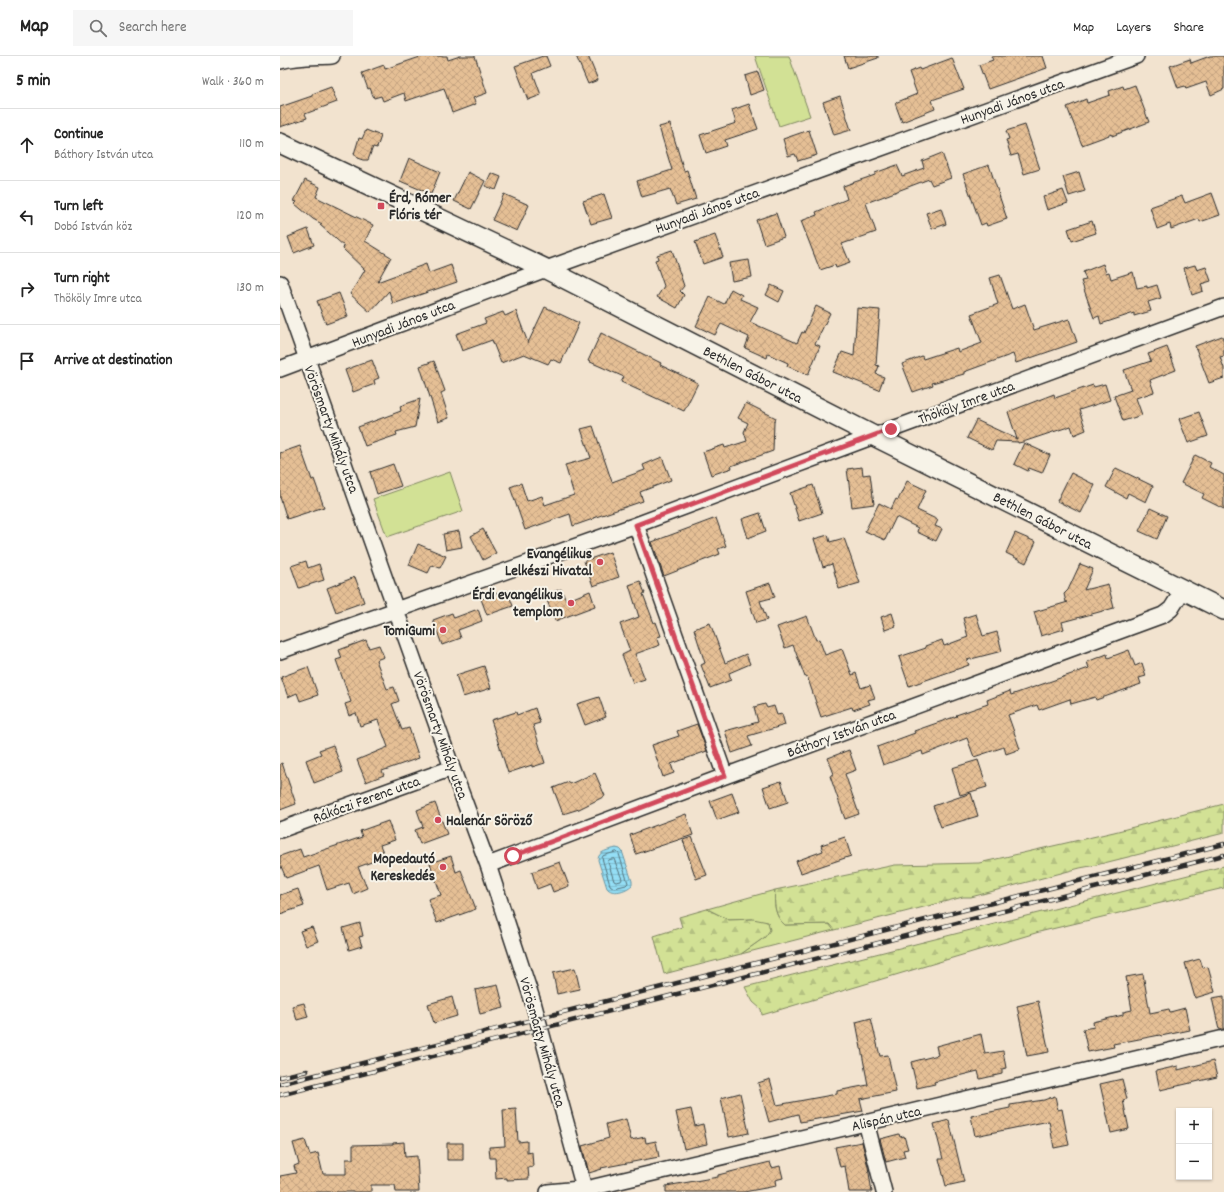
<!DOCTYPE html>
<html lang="en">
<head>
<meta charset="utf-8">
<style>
  body { margin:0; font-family:Dekko,sans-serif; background:#f6f6f6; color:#222 }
  .controls { position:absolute; right:12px; bottom:12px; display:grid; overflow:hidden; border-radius:0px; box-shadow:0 1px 3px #0004 }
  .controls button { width:36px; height:36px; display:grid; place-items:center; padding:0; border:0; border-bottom:1px solid #e0e0e0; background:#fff; color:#222; font:20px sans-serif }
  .stop { position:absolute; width:12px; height:12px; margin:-9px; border:3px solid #d1495b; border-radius:50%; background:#fff }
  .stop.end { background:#d1495b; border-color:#fff; box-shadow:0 1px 4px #0008 }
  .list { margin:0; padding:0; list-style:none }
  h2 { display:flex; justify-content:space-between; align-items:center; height:52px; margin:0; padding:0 16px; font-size:17px }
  h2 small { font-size:13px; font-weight:400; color:#767676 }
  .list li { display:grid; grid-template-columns:26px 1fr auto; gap:12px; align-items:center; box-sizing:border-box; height:72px; padding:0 16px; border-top:1px solid #e0e0e0 }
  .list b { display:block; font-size:15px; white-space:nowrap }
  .list p { margin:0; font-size:13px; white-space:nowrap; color:#767676 }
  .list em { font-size:13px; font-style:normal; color:#767676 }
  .icon { flex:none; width:22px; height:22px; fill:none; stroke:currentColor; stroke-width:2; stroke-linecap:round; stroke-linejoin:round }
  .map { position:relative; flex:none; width:944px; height:1136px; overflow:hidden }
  header { display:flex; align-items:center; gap:24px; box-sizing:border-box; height:56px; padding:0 20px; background:#fff; border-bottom:1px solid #e0e0e0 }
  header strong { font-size:19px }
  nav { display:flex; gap:22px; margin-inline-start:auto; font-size:14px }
  .search { width:280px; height:36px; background:#f6f6f6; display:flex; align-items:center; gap:10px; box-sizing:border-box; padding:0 14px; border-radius:0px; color:#767676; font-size:15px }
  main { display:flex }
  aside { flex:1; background:#fff }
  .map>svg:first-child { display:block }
  .grass { fill:#d2e195; stroke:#7e8660 }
  .forest { fill:url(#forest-firs); stroke:#7e8660 }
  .water { fill:url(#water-rules); stroke:#6a96a4 }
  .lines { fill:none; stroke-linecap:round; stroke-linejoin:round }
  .shore { stroke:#55737c; stroke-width:1 }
  .building { fill:url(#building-cross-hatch); stroke:#2b2b2b }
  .minor-casing { stroke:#2b2b2b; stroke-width:18 }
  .tertiary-casing { stroke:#2b2b2b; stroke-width:22 }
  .minor { stroke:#f7f3e8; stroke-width:15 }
  .tertiary { stroke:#f7f3e8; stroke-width:19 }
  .rail-casing { stroke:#2b2b2b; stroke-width:4.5 }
  .rail { stroke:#f7f3e8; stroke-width:3; stroke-dasharray:9; stroke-linecap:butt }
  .route { stroke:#d1495b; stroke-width:5 }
  .poi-dot { fill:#d1495b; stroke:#f7f3e8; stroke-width:1.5 }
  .labels { text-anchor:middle; stroke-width:4; stroke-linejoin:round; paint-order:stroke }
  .street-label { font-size:15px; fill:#2b2b2b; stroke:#f7f3e8 }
  .poi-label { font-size:15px; font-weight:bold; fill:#2b2b2b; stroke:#f7f3e8; text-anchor:end }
</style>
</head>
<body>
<header>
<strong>Map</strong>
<div class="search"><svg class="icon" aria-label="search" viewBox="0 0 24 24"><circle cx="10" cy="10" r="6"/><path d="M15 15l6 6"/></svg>Search here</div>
<nav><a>Map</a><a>Layers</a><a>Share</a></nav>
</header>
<main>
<aside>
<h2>5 min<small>Walk · 360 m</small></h2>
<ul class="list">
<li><svg class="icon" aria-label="ahead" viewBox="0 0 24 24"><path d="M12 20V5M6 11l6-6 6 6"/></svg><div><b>Continue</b><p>Báthory István utca</p></div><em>110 m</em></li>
<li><svg class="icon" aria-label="left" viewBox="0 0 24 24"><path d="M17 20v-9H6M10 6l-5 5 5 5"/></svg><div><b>Turn left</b><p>Dobó István köz</p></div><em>120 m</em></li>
<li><svg class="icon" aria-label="right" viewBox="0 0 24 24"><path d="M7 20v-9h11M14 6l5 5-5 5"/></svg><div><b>Turn right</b><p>Thököly Imre utca</p></div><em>130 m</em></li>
<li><svg class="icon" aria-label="arrive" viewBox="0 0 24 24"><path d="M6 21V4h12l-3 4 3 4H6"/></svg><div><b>Arrive at destination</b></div></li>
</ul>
</aside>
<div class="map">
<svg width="944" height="1136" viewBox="0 0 944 1136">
  <defs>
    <pattern id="forest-firs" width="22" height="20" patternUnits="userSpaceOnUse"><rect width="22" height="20" fill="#d2e195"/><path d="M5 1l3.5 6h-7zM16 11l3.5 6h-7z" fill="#b4c181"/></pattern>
    <pattern id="water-rules" width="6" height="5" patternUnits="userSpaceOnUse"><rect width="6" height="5" fill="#94def5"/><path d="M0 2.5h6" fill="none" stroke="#80bfd2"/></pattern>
    <pattern id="building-cross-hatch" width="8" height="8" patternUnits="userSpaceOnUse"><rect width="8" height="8" fill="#e5bf95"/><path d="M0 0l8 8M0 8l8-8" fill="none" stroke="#c5a481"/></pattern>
  </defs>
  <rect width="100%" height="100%" fill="#f2e3cf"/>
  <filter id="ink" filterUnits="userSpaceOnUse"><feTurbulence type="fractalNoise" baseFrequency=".025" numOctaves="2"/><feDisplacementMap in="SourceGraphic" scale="8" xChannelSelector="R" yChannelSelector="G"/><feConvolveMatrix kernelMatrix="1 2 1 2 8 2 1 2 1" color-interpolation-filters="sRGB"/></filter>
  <g filter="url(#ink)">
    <path class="grass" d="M475 0H509L530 60 499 70Z
      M170 416 183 455 107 481 93 443Z
      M495 834C494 847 494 860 505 869L550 868 554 874 461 898 485 881 472 863 449 864 427 853Z"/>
    <path class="forest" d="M944 748V777L816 809 800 812 691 841H683L554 874 549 868 505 869C494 860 494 847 495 834L615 809 699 807 834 776Z
      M944 810V832L759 876 482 959 481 953 473 946 465 931Z
      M427 853 449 864 473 863 488 866 490 874 485 881 461 898 384 918 374 880 402 871 399 861Z"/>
    <path class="water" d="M336 792 340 793 342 795 352 825V829C346 835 332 839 327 832L318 804C318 795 329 794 336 792Z"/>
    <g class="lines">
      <path class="shore" d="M337 796 339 798 348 827 346 829 334 832 330 829 322 802 323 800Z
        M334 803 342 823 341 825 336 826 334 825 328 806 329 804Z"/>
    </g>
    <path class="building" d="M143 0H167L168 4 180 0H195L207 37 193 42 196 48 172 57 164 32 126 45 124 37 103 45 101 40 94 42 90 32 88 33 82 17 104 9 105 13Z
      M263 0H266L270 10 253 17 261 39 248 44 235 10Z
      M296 0H308L318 24 308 28Z
      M564 0H598V2L568 12Z
      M711 0H763L767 12 708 33 699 9 713 4Z
      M930 0H944V33L931 39 926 26 906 33 905 30 898 32 890 10 910 3 911 7Z
      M672 2 684 33 652 44 655 53 622 66 615 47 637 38 629 16 639 12 640 14Z
      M478 16 484 34 470 39 465 20Z
      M855 29 869 66 832 80V78L802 89 787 51 806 43 807 47 830 39 829 35 843 30 844 33Z
      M51 31 57 46 25 58 27 62 0 71V51L32 40V38Z
      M560 40 571 74 554 79 543 46Z
      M469 48 478 73 445 84 447 90 426 97 420 79 456 67 452 54Z
      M390 68 404 115 407 114 416 143 396 149 390 133 362 141 357 125 392 114 379 71Z
      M745 69 760 113 744 118 738 98 731 100 726 84 729 83 726 75Z
      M86 74 101 80 97 92 93 91 88 104H83L77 102 74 98 79 82 82 83Z
      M529 74 537 99 518 105 515 98 508 100 503 83Z
      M662 97 671 122 652 129 649 123 586 147 596 176 562 188 570 207 556 212 555 209 540 214 521 165 537 159 536 156 567 143 563 130 595 119V117L617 109 622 120 644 112 642 105Z
      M129 102 160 116 151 138 120 125Z
      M709 109 727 163 707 170 706 167 701 169 683 118Z
      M188 116 205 125 191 153 174 145Z
      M799 116 805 135 789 140 783 121Z
      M211 117 221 121 216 134 205 130Z
      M25 124 40 131 36 141 93 169 85 185 111 201 97 226 146 208 149 217 171 209 177 226 113 248 109 235 90 256 70 238 85 214 63 193 64 190 40 169 42 168 33 163 15 148 17 146 14 145Z
      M783 134 788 147 767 154 763 141Z
      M932 137 940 159 920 166 919 163 891 173 890 168 877 173 870 151 902 140 905 147Z
      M224 138 249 149 237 175 212 164Z
      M324 138 332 162 311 168 303 145Z
      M661 152 666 168 652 173 646 157Z
      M496 157 504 181 484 188 476 164Z
      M812 165 816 177 792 185 788 173Z
      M28 173 34 189 14 197 8 181Z
      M435 179 443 201 423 208 415 186Z
      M392 194 404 230 400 235 404 239 397 252 377 241 384 230 375 204 378 203 377 199Z
      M469 204 472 221 452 225 449 207Z
      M823 208 826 217 829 216 831 223 853 216 857 232 867 230V232L877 229 881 242 868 246 871 255 854 260V257L821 268 819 260 814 262 801 225 806 224 803 216Z
      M915 209 917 214 926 211 931 225 921 228 923 235 912 239 904 212Z
      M720 219 732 253 745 248 754 274 789 263 797 286 736 307 733 298 684 316V318L652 327 653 329 633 336 622 308 642 300 643 303 677 292 678 296 702 287 691 258 718 248 710 222Z
      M491 229 504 235 499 246 486 239Z
      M451 233 462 239 460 243 478 251 470 266 517 287 522 276 524 277 536 250 550 257 535 288 540 290 528 319 507 310 508 307 488 298 487 302 465 292 469 281 441 268 435 279 416 270 430 241 444 248Z
      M59 237 68 260 46 268 37 245Z
      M265 251 299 267 281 307 271 303 268 308 244 298 221 307 212 284 182 295 176 278 206 267 204 263 223 256 225 260 236 255 248 287Z
      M577 252 600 254 596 309 599 310 596 318 604 321 599 334 553 316 562 296 574 300Z
      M321 277 381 307 380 309 418 327 404 355 341 326 344 321 308 305Z
      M942 280 944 286V300L940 301 944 312V322L929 327 915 290Z
      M887 291 896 314 870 324 874 336 856 342 862 359 843 365 834 340 851 334 844 314 871 305 868 298Z
      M92 304 99 322 94 324 95 328 73 336 65 314Z
      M154 305 165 335 161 337 169 362 158 366 140 310Z
      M825 328 830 344 799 354 806 374 794 379 791 370 743 386 738 387V386L716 385 712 394 687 382 696 364 737 383 728 356 774 338 775 342 813 329 814 331Z
      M140 343 135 371 116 376 117 379 85 390 78 371 121 355 120 350Z
      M466 347 496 362 494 366 493 395 451 410 452 412 431 419 423 396 444 389 445 392 467 385 464 376 468 367 458 362Z
      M919 356 928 380 908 387 899 363Z
      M313 370 332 426 365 414 363 409 382 401 391 424 360 436 363 445 313 462V463L293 470 290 458 245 474 230 431 241 427 247 445 262 440 265 449 294 439 285 409 311 402 301 373Z
      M744 387 770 399 762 417 749 412 748 415 734 408Z
      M20 390 32 424 34 423 44 451 7 463 0 441V397Z
      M915 399 931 407 929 411 944 419V453L922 442 924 438 901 427Z
      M113 408 121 430 97 438 90 416Z
      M582 411 583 419 590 418 594 448 572 451 567 413Z
      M836 412 873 430 866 446 848 437 846 442 826 431Z
      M791 417 815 429 801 457 777 445Z
      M627 425 646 434 637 454 658 464 655 470 662 473 656 485 637 476 638 472 616 461 605 484 585 475 599 447 611 453 616 443 618 444Z
      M533 429 542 457 519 465 510 437Z
      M870 452 887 460 877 483 859 475Z
      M480 457 486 475 468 482 462 463Z
      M436 462 446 490 438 493 440 498 384 520 372 486Z
      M203 473 216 497 203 504 191 480Z
      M179 475 182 491 166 494 163 478Z
      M735 477 756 486 746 507 726 497Z
      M548 479 550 486 564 482 580 527 559 533 552 508 543 511 534 483Z
      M138 488 166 500 160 512 152 509 148 517 129 509Z
      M330 496 339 521 313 530 304 505Z
      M26 505 28 512 39 508 44 524 19 532 11 510Z
      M800 508 813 513 804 534 828 528 834 552 782 566 784 573 761 580 754 556 788 546H786L784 538 788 534Z
      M75 521 84 546 56 556 47 532Z
      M360 525 365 537 363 538 374 567 376 566 381 580 377 581 380 589 355 598 365 623 353 627 342 599 350 595 340 568 359 561 349 529Z
      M490 527 495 541 480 545 487 564 476 567 466 535Z
      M281 533 286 545 310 535 315 550 275 565 265 539Z
      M227 534 233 550 207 559 201 543Z
      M198 553 202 565 178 574 181 582 162 589 153 564 172 557 174 562Z
      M612 557 616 570 605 574 601 561Z
      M696 558 703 580 717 576 722 595 687 604 689 609 629 630 619 601 646 592 645 590 662 584 664 590 688 581 683 562Z
      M527 560 536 584 539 583 545 599 562 593 572 619 576 617 581 632 590 629 595 642 588 644 590 648 573 654 572 651 541 661 527 620 525 621 513 589 505 592 497 571Z
      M430 567 445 607 466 598 470 608 449 617 451 624 430 632 421 609 425 607 414 573Z
      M86 584 89 592 99 589 104 601 96 604 107 633 114 631 119 645 112 648 122 674 129 672 139 702 102 715 104 719 86 726 77 704 108 691 98 664 80 670 76 657 69 660 65 648 71 646 56 604 62 602 59 594Z
      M849 594 855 610 862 607 866 620 859 622 861 628 816 644 815 641 791 648 790 643 759 654 757 649 728 659 740 693 726 698 724 691 694 701 687 682 643 699 642 695 603 709 597 691 635 677 634 675 677 660 676 659 708 648 707 644 730 635 731 639 809 612 807 606 827 598 828 602Z
      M204 610 211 632 183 641 176 619Z
      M28 611 38 639 20 645 17 637 8 641 1 621Z
      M319 641 326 661 305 669 297 648Z
      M485 648 487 652 494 650 497 659 502 658 505 669 468 680 472 690 452 697 445 675 478 666 474 651Z
      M255 652 260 667 253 669 265 707 252 711V709L228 717 211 664 236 656 237 659Z
      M417 668 427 695 391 708 394 717 383 721 372 689 399 680 397 675Z
      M53 689 63 716 34 727 26 704 41 698 39 694Z
      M569 694 576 714 565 718 579 758 565 763 550 720 554 718 548 702Z
      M698 704 707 731 680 739 672 712Z
      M2 707 16 748 0 754V708Z
      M315 717 325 740 299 753 283 758 273 732 289 726 290 728Z
      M501 725 508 746 490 752 483 731Z
      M452 737 459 756 437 764 430 745Z
      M691 737 698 760 661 771 653 750Z
      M155 747 167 778 140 788 135 774 143 771 137 754Z
      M406 758 413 779 356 798 350 779Z
      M108 765 115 784 100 789 105 801 78 811 87 832 73 838 69 827 47 834 39 810 6 822 0 808V800L20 793 23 801 82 781 80 775Z
      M412 781 427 819 416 823 403 784Z
      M565 781 571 800 521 817 516 805 543 795 541 789Z
      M171 800 176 816 181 814 196 853 157 867 148 843 161 839 150 807Z
      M280 806 289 830 273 836 270 828 257 833 252 816Z
      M18 833 24 850 0 858V839Z
      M80 867 83 880 79 881 82 890 69 894 63 872Z
      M32 871 38 885 26 890 20 875Z
      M920 903 923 912 928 911 935 936 915 942 905 907Z
      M295 912 300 933 277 938 273 917Z
      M863 918 870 957 889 953 890 956 905 952 910 974 881 980 880 979 833 988 834 991 808 996 803 973 814 971 813 966 843 959V956L852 954 846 921Z
      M218 929 224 952 200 958 195 934Z
      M944 940V973H939L932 942Z
      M172 941 177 960 154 967 148 948Z
      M758 945 769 996 747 1000 737 950Z
      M24 947 28 961 17 964 12 950Z
      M591 962 600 1000 608 999 616 1036 580 1043 583 1055 520 1066 518 1058 489 1066 478 1027 490 1023 497 1049 557 1038V1035L588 1029 576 966Z
      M701 978 705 998 723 995 726 1012 722 1013V1018L700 1023 698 1015 654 1026 655 1028 637 1032 631 1006 658 999 656 990Z
      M933 1005 937 1021 880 1034 876 1015 898 1010V1014Z
      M842 1023 847 1043 843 1044 849 1073 831 1077 820 1028Z
      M460 1037 469 1077 449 1081 441 1042Z
      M775 1040 778 1054 782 1053 789 1089 774 1092 769 1065 695 1080 691 1060 730 1052V1049L764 1044Z
      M236 1053 238 1086 247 1085V1097L252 1096 253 1111 248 1112 249 1123 227 1124V1122L216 1123 215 1102H210L209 1091 225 1090 223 1054Z
      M411 1053 415 1070 423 1068 427 1088 404 1093 396 1056Z
      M346 1063 351 1084 365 1081 366 1087 376 1085 379 1101 321 1112 322 1113 309 1117 302 1090 329 1082 326 1068Z
      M669 1064 684 1126 666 1130 659 1103H663L654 1068Z
      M619 1078 620 1081 624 1080 628 1093 623 1094 625 1101 606 1106 600 1083Z
      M25 1084 30 1099 38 1097 43 1118H66V1103H73V1089L113 1088V1087L124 1086 125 1101 137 1100 139 1136H116L115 1129H91V1136H0V1120L16 1117 14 1110 19 1108 13 1087Z
      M582 1086 588 1111 592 1136H569L565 1110 560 1111 555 1091Z
      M167 1087H183V1104H167Z
      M490 1106 492 1112 500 1110 503 1122 495 1124 496 1130 464 1136H386V1130L438 1121V1119Z"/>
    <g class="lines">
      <g class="minor-casing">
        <path id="minor" d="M0 5C17 0 34 1 52 0
          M0 227 172 712 208 809 253 946 305 1136
          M0 313 266 213 856 0
          M356 469 445 720
          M0 595 356 469 594 380 944 251
          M0 774 172 712
          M208 809 445 720 883 559 891 553 903 534
          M586 1066 604 1136
          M268 1136 310 1132 944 982"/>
      </g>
      <g class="tertiary-casing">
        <path id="tertiary" d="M0 87 266 213 594 380 944 554"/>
      </g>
      <use href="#minor" class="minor"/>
      <use href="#tertiary" class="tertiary"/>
      <g class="rail-casing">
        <path id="rail" d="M0 1021 27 1015
          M0 1028 944 788
          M0 1039 944 799"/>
      </g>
      <use href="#rail" class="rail"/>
    </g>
  </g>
  <g class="lines" filter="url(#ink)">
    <path class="route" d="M233 800 445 720 356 469 611 373"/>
  </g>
  <g class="poi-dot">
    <rect x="97" y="146" width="8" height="8" rx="2"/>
    <circle cx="320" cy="506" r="4"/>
    <circle cx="291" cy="547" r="4"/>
    <circle cx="163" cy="574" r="4"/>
    <circle cx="158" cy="764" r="4"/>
    <circle cx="163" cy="811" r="4"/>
  </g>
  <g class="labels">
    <g class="street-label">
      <text transform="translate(732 45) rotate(-20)" y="5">Hunyadi János utca</text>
      <text transform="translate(427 154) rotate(-20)" y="5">Hunyadi János utca</text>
      <text transform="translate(123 267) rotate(-21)" y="5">Hunyadi János utca</text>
      <text transform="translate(473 318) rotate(27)" y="5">Bethlen Gábor utca</text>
      <text transform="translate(686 346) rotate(-20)" y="5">Thököly Imre utca</text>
      <text transform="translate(52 373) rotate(70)" y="5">Vörösmarty Mihály utca</text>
      <text transform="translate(763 464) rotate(27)" y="5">Bethlen Gábor utca</text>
      <text transform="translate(561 677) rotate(-20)" y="5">Báthory István utca</text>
      <text transform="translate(161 679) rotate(70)" y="5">Vörösmarty Mihály utca</text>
      <text transform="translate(86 743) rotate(-20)" y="5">Rákóczi Ferenc utca</text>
      <text transform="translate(263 986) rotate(74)" y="5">Vörösmarty Mihály utca</text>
      <text transform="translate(606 1062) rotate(-13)" y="5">Alispán utca</text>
    </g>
    <g class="poi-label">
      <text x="109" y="146" text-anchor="start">Érd, Rómer<tspan x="109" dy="17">Flóris tér</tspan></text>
      <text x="312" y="502">Evangélikus<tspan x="312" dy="17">Lelkészi Hivatal</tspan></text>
      <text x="283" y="543">Érdi evangélikus<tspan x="283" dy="17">templom</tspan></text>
      <text x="155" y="579">TomiGumi</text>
      <text x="166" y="769" text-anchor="start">Halenár Söröző</text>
      <text x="155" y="807">Mopedautó<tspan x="155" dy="17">Kereskedés</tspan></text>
    </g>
  </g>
</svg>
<div class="controls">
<button>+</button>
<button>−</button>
</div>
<div class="stop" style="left:233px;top:800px"></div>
<div class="stop end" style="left:611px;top:373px"></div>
</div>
</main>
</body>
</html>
